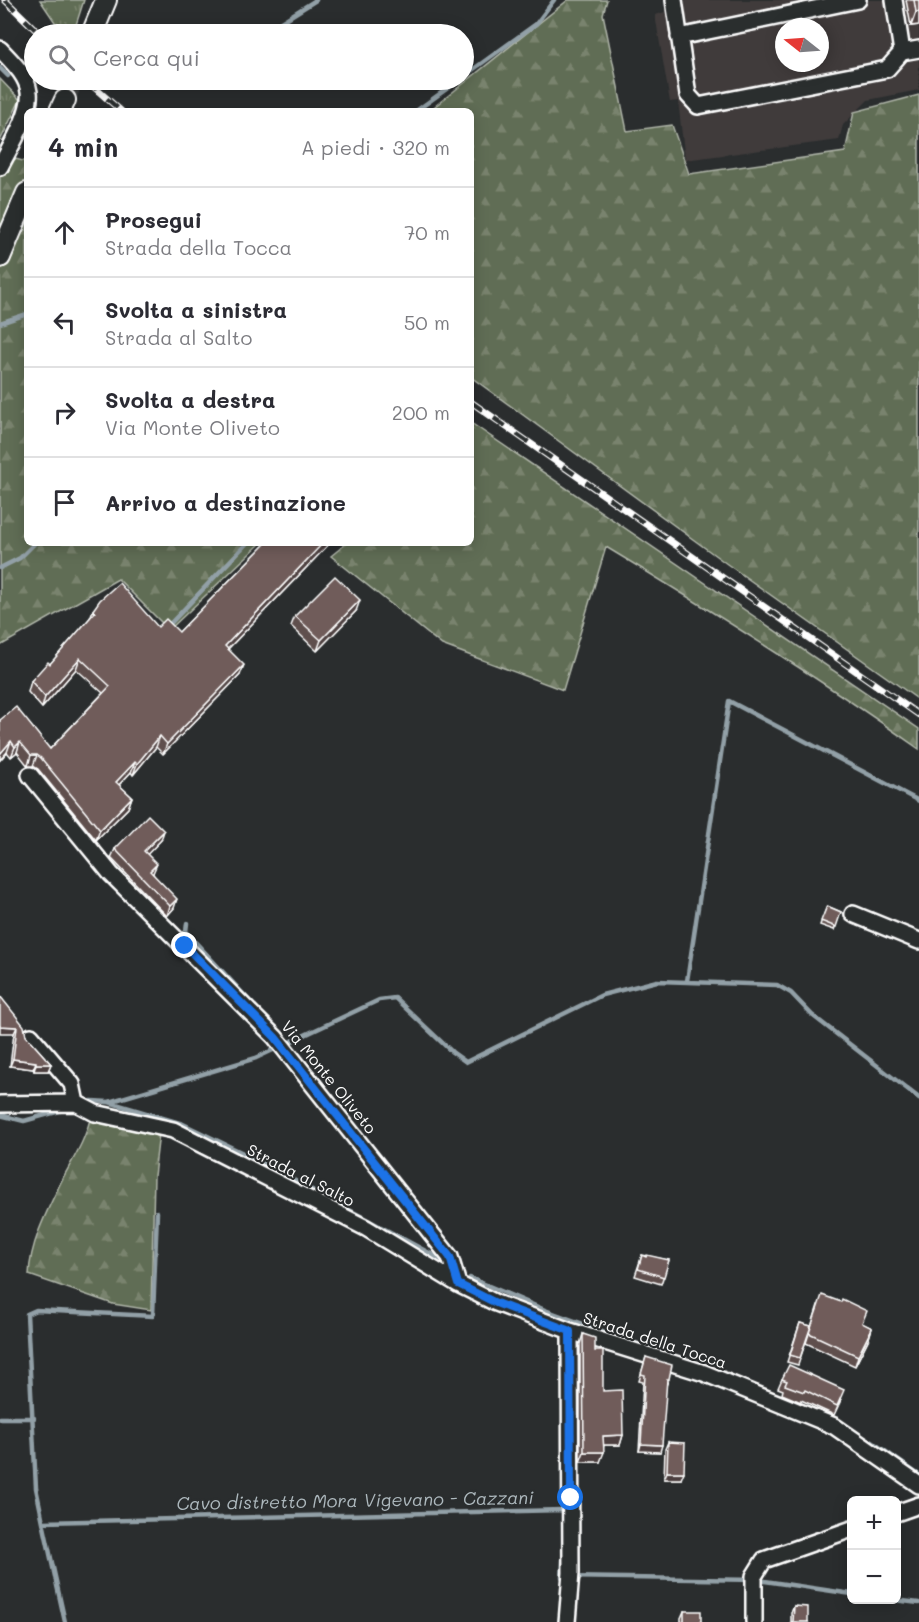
<!DOCTYPE html>
<html lang="it">
<head>
<meta charset="utf-8">
<style>
  body { margin:0; font-family:Mali,sans-serif; background:#f2f2f3; color:#2b2b33 }
  .controls { position:absolute; right:18px; bottom:18px; display:grid; overflow:hidden; border-radius:9px; box-shadow:0 3px 15px #0003 }
  .controls button { width:54px; height:54px; display:grid; place-items:center; padding:0; border:0; border-bottom:2px solid #e1e1e2; background:#fff; color:#2b2b33; font:30px sans-serif }
  .compass { position:absolute; left:775px; top:18px; width:54px; height:54px; border-radius:50%; background:#fff; box-shadow:0 3px 15px #0003; rotate:287deg }
  .stop { position:absolute; width:18px; height:18px; margin:-14px; border:4px solid #1a73e8; border-radius:50%; background:#fff }
  .stop.end { background:#1a73e8; border-color:#fff; box-shadow:0 2px 6px #0008 }
  .list { margin:0; padding:0; list-style:none }
  h2 { display:flex; justify-content:space-between; align-items:center; height:78px; margin:0; padding:0 24px; font-size:26px }
  h2 small { font-size:20px; font-weight:400; color:#7c7c81 }
  .list li { display:grid; grid-template-columns:39px 1fr auto; gap:18px; align-items:center; box-sizing:border-box; height:90px; padding:0 24px; border-top:2px solid #e1e1e2 }
  .list b { display:block; font-size:22px; white-space:nowrap }
  .list p { margin:0; font-size:20px; white-space:nowrap; color:#7c7c81 }
  .list em { font-size:20px; font-style:normal; color:#7c7c81 }
  .icon { flex:none; width:33px; height:33px; fill:none; stroke:currentColor; stroke-width:2; stroke-linecap:round; stroke-linejoin:round }
  .map { position:relative; flex:none; width:919px; height:1622px; overflow:hidden }
  .search { position:absolute; background:#fff; box-shadow:0 3px 15px #0003; left:24px; top:24px; width:450px; height:66px; display:flex; align-items:center; gap:15px; box-sizing:border-box; padding:0 21px; border-radius:33px; color:#7c7c81; font-size:22px }
  .panel { position:absolute; background:#fff; box-shadow:0 3px 15px #0003; left:24px; top:108px; width:450px; height:438px; border-radius:9px }
  .map>svg:first-child { display:block }
  .built { fill:#3f3b3b; fill-rule:evenodd }
  .grass { fill:url(#grass-tufts); stroke:#b0b6aa; stroke-width:1.5 }
  .forest { fill:url(#forest-firs); stroke:#b0b6aa; stroke-width:1.5 }
  .lines { fill:none; stroke-linecap:round; stroke-linejoin:round }
  .stream { stroke:#92a0a7; stroke-width:4.5 }
  .major-tunnel { stroke:#3f4243; stroke-width:20; stroke-dasharray:20 10; stroke-linecap:butt }
  .minor-casing { stroke:#fff; stroke-width:20 }
  .major-casing { stroke:#fff; stroke-width:24 }
  .minor { stroke:#2a2d2e; stroke-width:15 }
  .major { stroke:#2a2d2e; stroke-width:20 }
  .rail-casing { stroke:#fff; stroke-width:7 }
  .rail { stroke:#2a2d2e; stroke-width:4.5; stroke-dasharray:14; stroke-linecap:butt }
  .wall { fill:#5f4f4d; stroke:#fff; stroke-width:1.5 }
  .shaded-wall { fill:#4e403f; stroke:#fff; stroke-width:1.5 }
  .building { fill:#6f5c5a; stroke:#fff; stroke-width:1.5 }
  .route { stroke:#1a73e8; stroke-width:8 }
  .labels { text-anchor:middle; stroke-width:4.5; stroke-linejoin:round; paint-order:stroke }
  .street-label { font-size:16px; fill:#fff; stroke:#2a2d2e }
  .water-label { font-size:18px; font-style:italic; fill:#adb8bd; stroke:#2a2d2e }
</style>
</head>
<body>
<div class="map">
<svg width="919" height="1622" viewBox="0 0 919 1622">
  <defs>
    <pattern id="grass-tufts" width="24" height="20" patternUnits="userSpaceOnUse" patternTransform="scale(1.5)"><rect width="24" height="20" fill="#616d54"/><path d="M3 7l-1-3M5 7V3M7 7l1-3M15 17l-1-3M17 17v-4M19 17l1-3" fill="none" stroke="#79836e"/></pattern>
    <pattern id="forest-firs" width="22" height="20" patternUnits="userSpaceOnUse" patternTransform="scale(1.5)"><rect width="22" height="20" fill="#616d54"/><path d="M5 1l3.5 6h-7zM16 11l3.5 6h-7z" fill="#79836e"/></pattern>
  </defs>
  <rect width="100%" height="100%" fill="#2a2d2e"/>
  <filter id="ink" filterUnits="userSpaceOnUse"><feTurbulence type="fractalNoise" baseFrequency=".0167" numOctaves="2"/><feDisplacementMap in="SourceGraphic" scale="12" xChannelSelector="R" yChannelSelector="G"/><feConvolveMatrix kernelMatrix="1 2 1 2 8 2 1 2 1" color-interpolation-filters="sRGB"/></filter>
  <g filter="url(#ink)">
    <path class="built" d="M666 0H919V90L868 100 843 125 839 140 685 160 678 101 670 102 655 15 665 12ZM784 27H820V63H784Z"/>
    <path class="grass" d="M40 0H84L73 34H63Z
      M0 79 20 100 0 141Z"/>
    <path class="forest" d="M568 0H607L603 14 627 131 672 125 689 174 845 152 854 112 919 95V700L727 564 471 377V111H429Z
      M0 155 27 162V543H261L169 630 118 579 0 646Z
      M471 423 919 729V749C818 677 712 611 606 547L563 690 442 645 331 556 347 543H471Z
      M90 1119 159 1133 154 1176 151 1310 113 1304 29 1275C30 1242 49 1207 63 1178 73 1159 85 1141 90 1119Z"/>
    <g class="lines">
      <path class="stream" d="M262 34 316 0
        M0 68 8 76
        M464 76 536 24 554 0
        M186 83 192 80
        M416 111 459 80
        M0 323 27 314
        M0 568 20 558 35 543
        M168 626 247 543
        M187 923 186 932 259 1011
        M687 981 729 701 919 801
        M109 1102 256 1058 379 1000 395 998 452 1052 466 1062 602 995 657 981 777 985 791 993 812 1015 919 1098
        M86 1103 92 1101 109 1102 183 1124 245 1154 446 1262
        M0 1115 24 1121 67 1109
        M157 1212 153 1316 36 1310 27 1314 36 1488 43 1522 563 1510 564 1520
        M470 1278 545 1310 663 1353
        M0 1418H34
        M861 1437 871 1441 919 1475
        M43 1522 65 1622
        M564 1546 562 1577 758 1580 852 1594
        M894 1600 919 1603"/>
      <path class="major-tunnel" d="M65 100 73 80"/>
      <g class="minor-casing">
        <path id="minor" d="M674 0 688 95 698 106 887 69 902 52 894 0
          M679 37 858 0
          M0 49C11 61 27 75 29 92 32 112 9 149 0 167
          M902 52 919 49
          M30 775 111 874 275 1037 450 1257 458 1284
          M853 914 919 941
          M31 1036 72 1084 76 1103
          M0 1104 76 1103 95 1113 173 1130 366 1228 458 1284 496 1303 570 1331 704 1373 834 1426 919 1485
          M896 1513 919 1505
          M567 1622 571 1573 570 1331
          M754 1622V1576L764 1560 852 1529"/>
      </g>
      <g class="major-casing">
        <path id="major" d="M92 34 106 0
          M60 111 65 100
          M0 257 27 193"/>
      </g>
      <use href="#minor" class="minor"/>
      <use href="#major" class="major"/>
      <g class="rail-casing">
        <path id="rail" d="M5 0 40 34
          M86 80 121 111
          M471 402 919 715"/>
      </g>
      <use href="#rail" class="rail"/>
    </g>
    <path class="wall" d="M906 0H919V25L911 26Z
      M266 543H330L228 649 240 675 163 754 156 747 133 775 131 772 119 785 132 797 128 808 96 840 38 769 33 766H28L17 752 11 757 7 752 0 760V720L50 749 103 693 76 669 42 708 28 692 31 681 50 664 90 618 93 610 179 632Z
      M356 611 317 651 291 626 295 616Z
      M161 840 147 854 153 873V874L174 908 167 916 111 858 115 849Z
      M827 906 841 912 834 930 820 925Z
      M0 996 26 1036 51 1064 48 1071H34L33 1069 10 1066 14 1033Z
      M642 1255 669 1260 661 1284 635 1276Z
      M818 1305 872 1328 869 1338 855 1366 806 1343Z
      M800 1323 811 1326 798 1365 787 1362Z
      M583 1334 595 1351 603 1391 623 1435 620 1445H604L600 1462H580V1344Z
      M646 1357 669 1379 666 1386 660 1452 639 1451 643 1382 639 1381Z
      M782 1379 841 1400 834 1415 801 1400V1402L782 1394 783 1390 778 1388Z
      M668 1442 681 1479H664L665 1449Z
      M794 1606 808 1622H791V1613Z
      M684 1611 701 1622H681V1618Z"/>
    <path class="shaded-wall" d="M916 12H919V25L911 26Z
      M323 543H330L221 656 225 646Z
      M360 600 356 611 317 651 321 640Z
      M80 658 76 669 42 708 45 697Z
      M244 665 240 675 163 754 167 744Z
      M160 736 156 747 133 775 137 764Z
      M11 741 7 752 0 760V754Z
      M20 742 17 752 11 757 15 747Z
      M31 755H37L33 766H28Z
      M135 762 131 772 112 792 116 782Z
      M132 797 128 808 96 840 100 830Z
      M164 831 161 840 141 861 144 851Z
      M157 864 153 873 146 880 150 871Z
      M177 899 174 908 167 916 170 906Z
      M0 1026 17 1027 14 1033H0Z
      M13 1059 36 1062 33 1069 10 1066Z
      M36 1064H51L48 1071H34Z
      M872 1328 869 1338 855 1366 858 1356Z
      M623 1435 620 1445H600L603 1436Z
      M641 1444 662 1445 660 1452 639 1451Z
      M584 1452H604L600 1462H580Z
      M667 1472H684L681 1479H664Z"/>
    <path class="building" d="M914 0H919V12H916Z
      M266 543H323L225 646 244 665 167 744 160 736 137 764 135 762 116 782 132 797 100 830 41 758 37 755H31L20 742 15 747 11 741 0 754V720L16 707 50 749 110 686 80 658 45 697 31 681 48 662 50 664 95 612 93 610 100 600 119 583 158 627 166 619 179 632Z
      M335 576 360 600 321 640 295 616Z
      M148 815 164 831 144 851 157 864 150 871 177 899 170 906 115 849Z
      M827 906 841 912 836 927 821 921Z
      M0 996 24 1026 26 1036 51 1064H36V1062L13 1059 17 1027 0 1026Z
      M642 1255 646 1257 647 1255 669 1260 664 1277 638 1269Z
      M822 1295 841 1302 842 1299 867 1311 862 1323 872 1328 858 1356 809 1333Z
      M800 1323 811 1326 800 1358 790 1355Z
      M583 1334 595 1338V1351H603V1391L622 1390 623 1435 603 1436 604 1452H584Z
      M646 1357 672 1365 669 1379H667L662 1445 641 1444 645 1375 641 1374Z
      M789 1365 844 1390 837 1406 805 1390 804 1392 785 1385 787 1381 782 1379Z
      M668 1442 685 1443 684 1472H667Z
      M794 1606 808 1607V1622H793Z
      M684 1611H701V1622H684Z"/>
  </g>
  <g class="lines" filter="url(#ink)">
    <path class="route" d="M185 946 275 1037 450 1257 458 1284 496 1303 570 1331 571 1498"/>
  </g>
  <g class="labels">
    <g class="street-label">
      <text transform="translate(329 1077) rotate(51)" y="6">Via Monte Oliveto</text>
      <text transform="translate(301 1175) rotate(27)" y="6">Strada al Salto</text>
      <text transform="translate(655 1340) rotate(18)" y="6">Strada della Tocca</text>
    </g>
    <g class="water-label">
      <text transform="translate(355 1501) rotate(-1)" y="6">Cavo distretto Mora Vigevano - Cazzani</text>
    </g>
  </g>
</svg>
<div class="controls">
<button>+</button>
<button>−</button>
</div>
<svg class="compass" viewBox="-18 -18 36 36"><path d="M0-13l5 13h-10z" fill="#e53935"/><path d="M0 13l5-13h-10z" fill="#7c7c81"/></svg>
<div class="stop" style="left:571px;top:1498px"></div>
<div class="stop end" style="left:185px;top:946px"></div>
<div class="search"><svg class="icon" aria-label="search" viewBox="0 0 24 24"><circle cx="10" cy="10" r="6"/><path d="M15 15l6 6"/></svg>Cerca qui</div>
<section class="panel">
<h2>4 min<small>A piedi · 320 m</small></h2>
<ul class="list">
<li><svg class="icon" aria-label="ahead" viewBox="0 0 24 24"><path d="M12 20V5M6 11l6-6 6 6"/></svg><div><b>Prosegui</b><p>Strada della Tocca</p></div><em>70 m</em></li>
<li><svg class="icon" aria-label="left" viewBox="0 0 24 24"><path d="M17 20v-9H6M10 6l-5 5 5 5"/></svg><div><b>Svolta a sinistra</b><p>Strada al Salto</p></div><em>50 m</em></li>
<li><svg class="icon" aria-label="right" viewBox="0 0 24 24"><path d="M7 20v-9h11M14 6l5 5-5 5"/></svg><div><b>Svolta a destra</b><p>Via Monte Oliveto</p></div><em>200 m</em></li>
<li><svg class="icon" aria-label="arrive" viewBox="0 0 24 24"><path d="M6 21V4h12l-3 4 3 4H6"/></svg><div><b>Arrivo a destinazione</b></div></li>
</ul>
</section>
</div>
</body>
</html>
